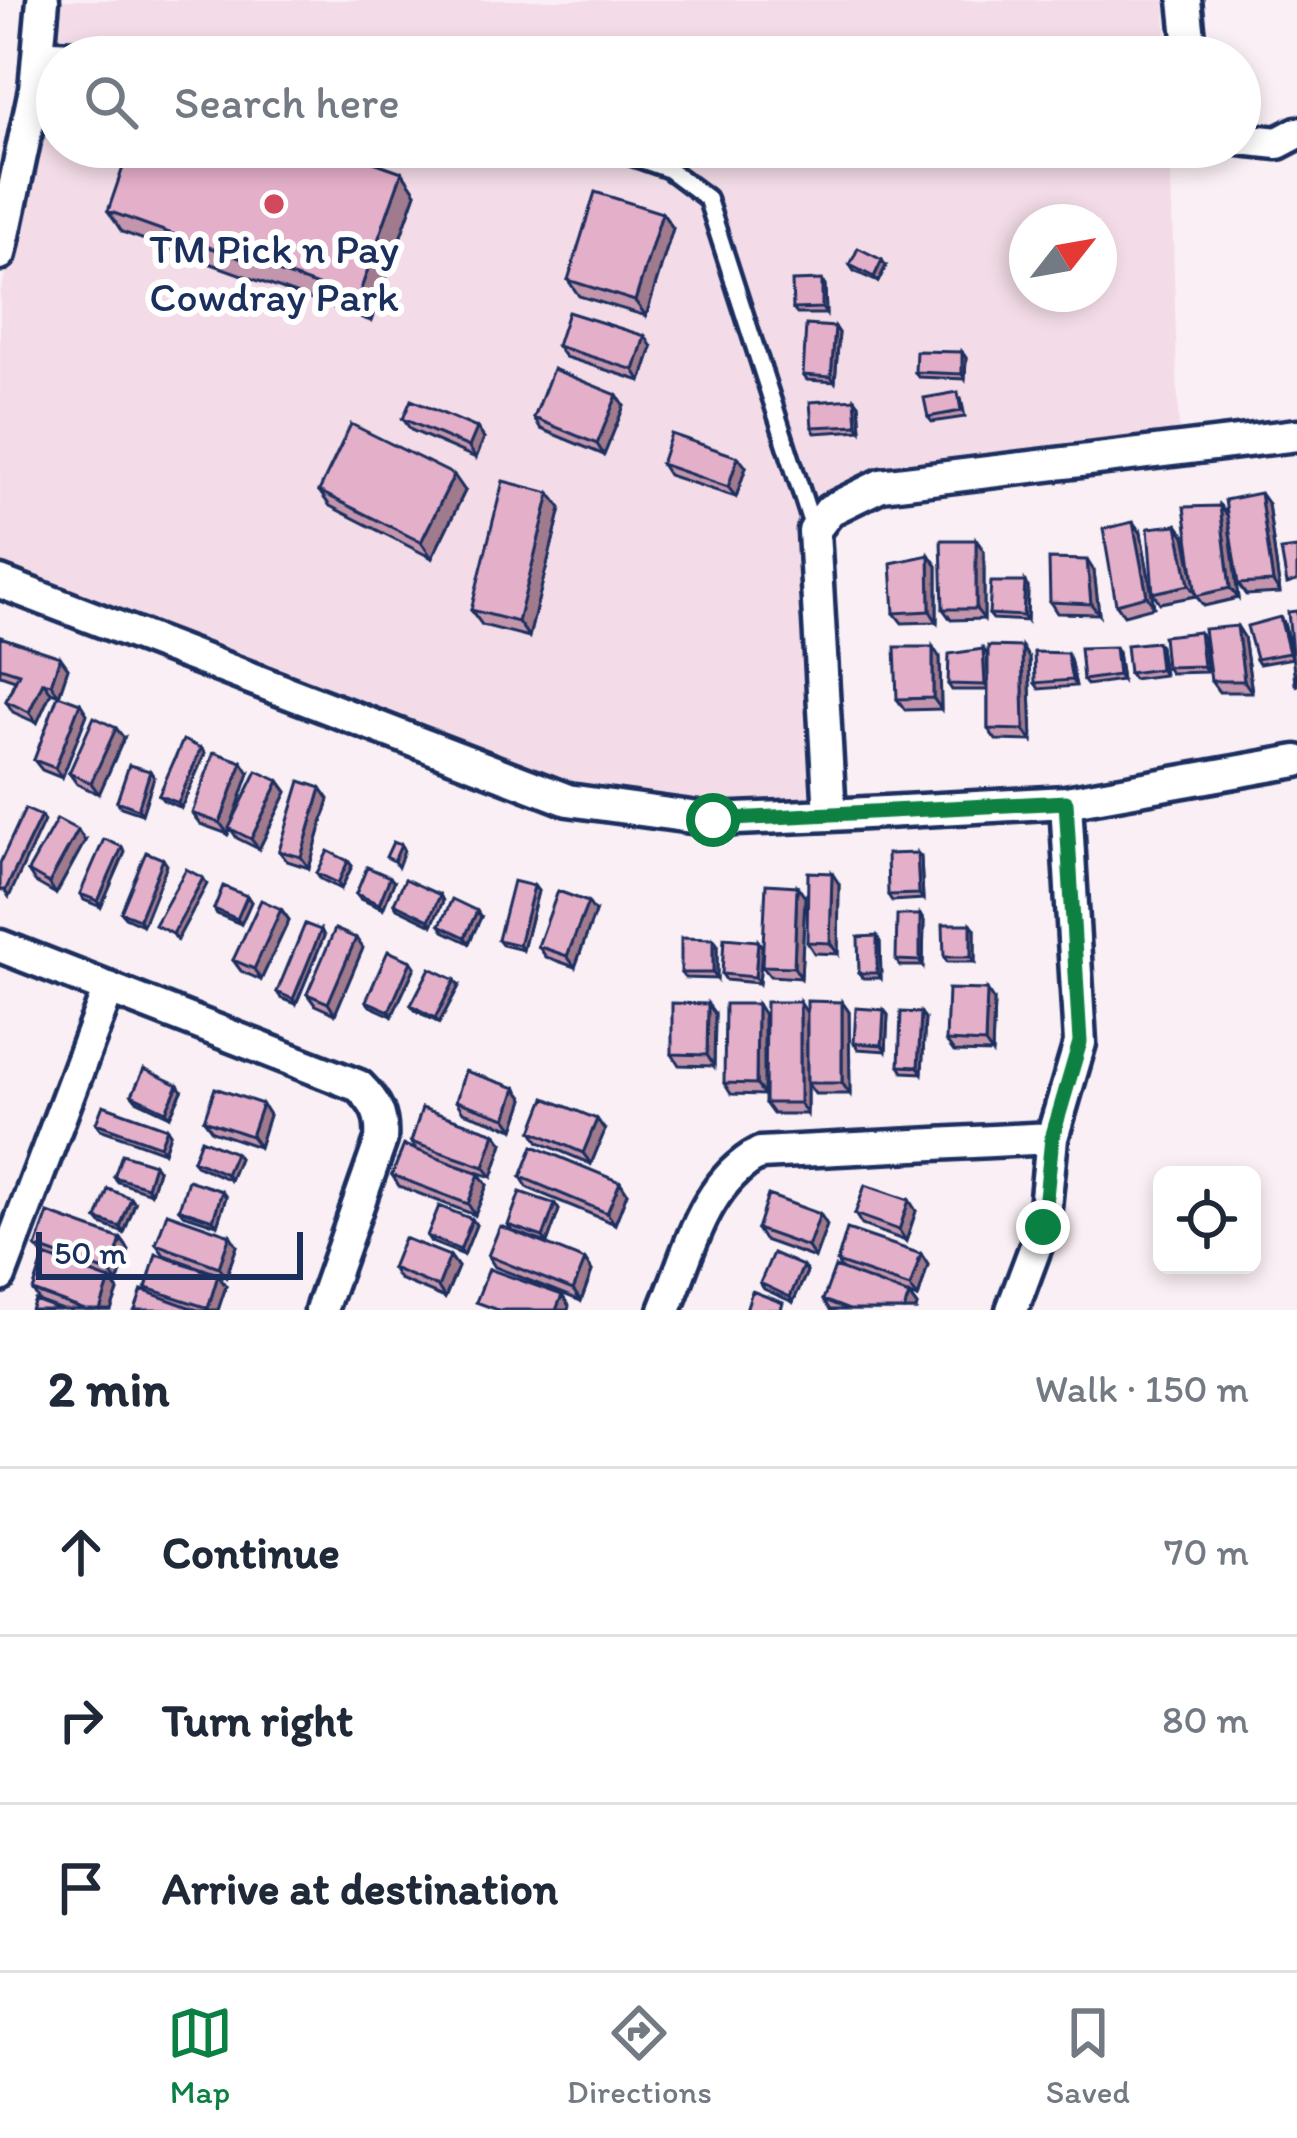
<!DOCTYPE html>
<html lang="en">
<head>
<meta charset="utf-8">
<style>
  body { margin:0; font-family:Itim,sans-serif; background:#f6f6f7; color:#1f2937 }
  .controls { position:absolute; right:36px; bottom:36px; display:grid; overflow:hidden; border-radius:18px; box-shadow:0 6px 18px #0003 }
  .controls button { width:108px; height:108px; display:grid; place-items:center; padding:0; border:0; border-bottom:3px solid #e0e1e3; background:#fff; color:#1f2937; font:60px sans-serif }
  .compass { position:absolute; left:1009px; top:204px; width:108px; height:108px; border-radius:50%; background:#fff; box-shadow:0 6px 18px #0003; rotate:59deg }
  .scale { position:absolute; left:36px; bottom:30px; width:267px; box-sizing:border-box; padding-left:12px; border:6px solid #1b2f5e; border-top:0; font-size:33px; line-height:42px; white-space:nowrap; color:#1b2f5e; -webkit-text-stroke:9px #fff; paint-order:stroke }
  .stop { position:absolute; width:36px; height:36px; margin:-27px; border:9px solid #0b8043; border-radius:50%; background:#fff }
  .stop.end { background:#0b8043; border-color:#fff; box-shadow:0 3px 12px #0008 }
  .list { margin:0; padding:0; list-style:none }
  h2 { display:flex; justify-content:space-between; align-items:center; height:156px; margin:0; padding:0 48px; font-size:51px }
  h2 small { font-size:39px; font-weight:400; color:#747a83 }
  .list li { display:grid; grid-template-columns:78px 1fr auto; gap:36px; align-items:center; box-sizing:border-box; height:168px; padding:0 48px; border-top:3px solid #e0e1e3 }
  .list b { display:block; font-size:45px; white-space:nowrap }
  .list em { font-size:39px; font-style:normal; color:#747a83 }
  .icon { flex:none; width:66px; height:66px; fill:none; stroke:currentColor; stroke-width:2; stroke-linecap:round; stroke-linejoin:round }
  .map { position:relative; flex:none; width:1297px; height:1310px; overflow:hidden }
  .search { position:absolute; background:#fff; box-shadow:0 6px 18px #0003; left:36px; right:36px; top:36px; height:132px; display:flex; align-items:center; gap:30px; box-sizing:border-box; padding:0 42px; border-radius:66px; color:#747a83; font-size:45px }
  .sheet { height:660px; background:#fff }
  nav { display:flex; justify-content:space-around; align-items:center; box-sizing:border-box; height:168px; border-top:3px solid #e0e1e3; background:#fff; font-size:33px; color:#747a83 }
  nav a { display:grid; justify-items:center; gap:6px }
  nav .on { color:#0b8043 }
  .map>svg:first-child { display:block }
  .built { fill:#f3dce7; fill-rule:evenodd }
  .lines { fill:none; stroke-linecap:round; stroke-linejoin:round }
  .service-casing { stroke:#1b2f5e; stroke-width:24 }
  .minor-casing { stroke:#1b2f5e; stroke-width:39 }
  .service { stroke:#fff; stroke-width:15 }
  .minor { stroke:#fff; stroke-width:30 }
  .wall { fill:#c496ad; stroke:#1b2f5e; stroke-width:3 }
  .shaded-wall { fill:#a07a8d; stroke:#1b2f5e; stroke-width:3 }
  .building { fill:#e4afc9; stroke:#1b2f5e; stroke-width:3 }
  .route { stroke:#0b8043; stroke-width:15 }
  .poi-dot { fill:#d1495b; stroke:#fff; stroke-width:4.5 }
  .labels { text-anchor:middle; stroke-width:12; stroke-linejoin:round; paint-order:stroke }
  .poi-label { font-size:42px; fill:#1b2f5e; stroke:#fff }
</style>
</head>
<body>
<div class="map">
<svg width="1297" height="1310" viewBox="0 0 1297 1310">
  <rect width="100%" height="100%" fill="#faeff4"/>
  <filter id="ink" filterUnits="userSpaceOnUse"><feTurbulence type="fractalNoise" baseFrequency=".00833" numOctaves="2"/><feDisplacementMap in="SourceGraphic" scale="24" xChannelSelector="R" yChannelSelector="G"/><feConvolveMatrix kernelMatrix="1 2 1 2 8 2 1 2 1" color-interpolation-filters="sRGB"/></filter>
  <g filter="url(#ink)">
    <path class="built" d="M59 0H1165L1167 57H57V147H1170L1179 433 879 469 819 498 797 529 817 808 710 809 567 789 0 568V293L33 186 51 91ZM1027 222H1099V294H1027Z"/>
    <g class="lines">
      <g class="service-casing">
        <path id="service" d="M39 48 259 57
          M605 147 668 169 707 198 814 531"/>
      </g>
      <g class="minor-casing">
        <path id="minor" d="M1185 0 1191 57
          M1240 139 1278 143 1297 133
          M0 254 35 89 43 0
          M0 582 568 800 713 820 830 815 1066 802 1297 761
          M830 815 814 531 830 510 881 485 1297 435
          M0 946 359 1086C376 1103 383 1115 381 1140L321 1310
          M0 1276 109 988
          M665 1310C689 1253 703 1183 760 1153L1052 1138
          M1012 1310 1043 1227 1052 1138 1080 1043 1066 802"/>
      </g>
      <use href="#service" class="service"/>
      <use href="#minor" class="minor"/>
    </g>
    <path class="wall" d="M402 172 416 193 371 321 122 232 108 211Z
      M662 213 673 228 646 316 579 296 568 280Z
      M850 265 886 266 878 282 854 271Z
      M825 286 826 314H797L793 309Z
      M835 327 839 333 835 382 807 380 803 375Z
      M557 346 652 347 641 381 565 357Z
      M962 352 966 358 965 379 918 377 915 372Z
      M617 395 624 406 604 455 541 429 534 418Z
      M961 398 965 417 932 422 928 417Z
      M855 399 859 404 861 430 815 433 812 427Z
      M403 419 477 428 484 438 476 458 411 430Z
      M661 464 746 467 736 497 668 475Z
      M319 491H465L432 558 330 506Z
      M1268 504 1280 593 1246 595 1238 584 1228 518 1238 598 1204 606 1196 596 1160 603 1153 593 1177 525 1185 536 1195 589 1220 506 1228 516Z
      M561 508 529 637 482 625 471 610Z
      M1141 533 1154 607 1124 615 1116 604Z
      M976 540 984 551V619L951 620 943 609Z
      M929 555 937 566V622L902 623 894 613Z
      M1094 571 1099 614 1057 613 1050 602Z
      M1028 588 1027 621 993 619 989 614Z
      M1297 611V687L1293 658 1259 664 1256 659 1284 623 1292 656Z
      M1237 626 1244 637 1252 692H1219L1211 681Z
      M1199 632 1203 638 1207 672 1170 673 1166 667Z
      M0 637 60 657 68 668 59 695 51 692 37 723 13 712 6 701 15 680 0 675Z
      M1160 647 1164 675 1133 679 1129 673Z
      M983 649 987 654 988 676 1029 658 1032 741 996 740 988 729V690H952L948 684Z
      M1118 652 1122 680 1087 685 1083 680Z
      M940 658 941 709 905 710 897 699Z
      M1070 659 1076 686 1039 689 1035 683Z
      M87 714 62 778 42 770 34 760Z
      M124 738 99 794 77 784 69 773Z
      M201 748 205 753 181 808 163 800 159 795Z
      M150 771 154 777 142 814 121 807 117 801Z
      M249 773 232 821 279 781 287 792 259 849 237 838 230 828 228 834 200 824 192 813Z
      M329 799 309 868 287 861 279 851Z
      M85 841 56 894 35 882 28 871Z
      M125 852 101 907 84 900 80 894Z
      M921 858 923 899 892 901 888 895Z
      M348 861 352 866 341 889 321 879 317 873Z
      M167 865 143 925 125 917 121 912Z
      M394 882 383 909 360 899 356 894Z
      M839 884 838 954 814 953 807 942Z
      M534 886 538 891 523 950 502 945 498 940Z
      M440 895 443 901 432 925 397 908 394 903Z
      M247 896 251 902 241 924 217 914 214 909Z
      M805 897 801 978 770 976 762 966Z
      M281 909 289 920 261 980 241 971 233 960Z
      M595 912 575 967 546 957 538 946Z
      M920 915 924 921 923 966H900L896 960Z
      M481 917 469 943 444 931 440 925Z
      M971 924 975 929V962H947L944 957Z
      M321 930 324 936 296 1004 281 998 277 992Z
      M877 936 880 942 881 978H863L859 973Z
      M713 939 717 944V979L685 978 681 973Z
      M758 941 762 947 759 983 726 980 722 974Z
      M363 948 335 1014 315 1005 307 994Z
      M411 961 415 967 392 1016 370 1006 366 1001Z
      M459 986 439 1023 415 1010 411 1005Z
      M994 1001 992 1053 954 1052 946 1041Z
      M842 1002 849 1012 850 1094H815L807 1083V1035V1114H773L765 1103 807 1012Z
      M884 1010 888 1015 886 1051 858 1049 854 1043Z
      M715 1014 714 1066 679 1065 672 1054Z
      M764 1015V1095L731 1094 724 1083Z
      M925 1018 922 1073 903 1072 899 1066Z
      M516 1088 524 1099 514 1129 463 1112 456 1101Z
      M182 1091 170 1116 136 1100 132 1095Z
      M262 1104 269 1115 259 1147 212 1131 204 1120Z
      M96 1123 170 1134 164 1152 100 1129Z
      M605 1130 591 1164 539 1142 532 1131Z
      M411 1142 503 1143 492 1177 458 1166 479 1174 487 1185 475 1215 399 1186 392 1175 416 1150Z
      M235 1153 239 1158 230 1180 196 1165 193 1160Z
      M158 1170 151 1193 118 1182 114 1177Z
      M521 1177 620 1182 627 1193 615 1224 528 1188Z
      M226 1197 217 1225 183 1214 179 1209Z
      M909 1200 916 1211 906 1241 862 1225 855 1214Z
      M135 1203 124 1233 101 1224 97 1219Z
      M555 1204 559 1210 547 1243 512 1231 508 1225Z
      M820 1214 827 1225 815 1258 764 1240 757 1229Z
      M472 1219 476 1225 464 1255 431 1242 427 1236Z
      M121 1239 129 1250 117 1283 112 1281 118 1291 111 1310H63L40 1302 33 1291 44 1257 36 1247Z
      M156 1244 237 1246 226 1277 164 1255Z
      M921 1254 928 1265 918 1298 901 1292 909 1295 917 1306 916 1310H830L823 1300 842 1270 837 1262Z
      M450 1256 458 1267 445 1298 399 1279 392 1268Z
      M488 1256 585 1260 592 1271 581 1301 495 1267Z
      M803 1266 807 1272 793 1302 764 1289 760 1283Z
      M226 1286 218 1310H135L149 1293 146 1288Z"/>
    <path class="shaded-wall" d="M402 172 416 193 371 321 357 300Z
      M662 213 673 228 646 316 635 301Z
      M882 260 886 266 878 282 874 277Z
      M822 280 825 286 826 314 822 308Z
      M835 327 839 333 835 382 831 377Z
      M645 336 652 347 641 381 634 370Z
      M962 352 966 358 965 379 962 374Z
      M617 395 624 406 604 455 597 444Z
      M855 399 859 404 861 430 857 425Z
      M477 428 484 438 476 458 469 447Z
      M738 457 746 467 736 497 728 487Z
      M454 475 465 491 432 558 421 542Z
      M550 493 561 508 529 637 518 622Z
      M1260 493 1268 504 1280 593 1273 582Z
      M1220 506 1228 516 1238 598 1230 588Z
      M1133 522 1141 533 1154 607 1147 596Z
      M1177 525 1185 536 1197 596 1189 585Z
      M976 540 984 551V619L976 609Z
      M929 555 937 566V622L930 611Z
      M1087 560 1094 571 1099 614 1091 604Z
      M1025 582 1028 588 1027 621 1023 616Z
      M1280 617 1284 623 1293 658 1289 653Z
      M1237 626 1244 637 1252 692 1244 681Z
      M1199 632 1203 638 1207 672 1203 666Z
      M1157 642 1160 647 1164 675 1160 669Z
      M933 647 940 658 941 709 933 698Z
      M1022 647 1029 658 1032 741 1024 730Z
      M1115 647 1118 652 1122 680 1118 675Z
      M983 649 987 654 989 690 985 685Z
      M1067 653 1070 659 1076 686 1072 680Z
      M60 657 68 668 59 695 51 684Z
      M43 682 51 692 37 723 29 712Z
      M80 703 87 714 62 778 55 768Z
      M116 728 124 738 99 794 91 783Z
      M201 748 205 753 181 808 178 803Z
      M242 762 249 773 228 834 220 823Z
      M150 771 154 777 142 814 138 809Z
      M279 781 287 792 259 849 251 839Z
      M321 788 329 799 309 868 301 857Z
      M41 816 44 821 9 897 5 891Z
      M78 830 85 841 56 894 49 883Z
      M401 845 404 851 398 867 394 861Z
      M122 847 125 852 101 907 98 901Z
      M917 853 921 858 923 899 919 894Z
      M163 859 167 865 143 925 139 919Z
      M348 861 352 866 341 889 338 883Z
      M832 873 839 884 838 954 830 943Z
      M390 877 394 882 383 909 379 904Z
      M203 878 207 884 177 940 173 934Z
      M534 886 538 891 523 950 519 945Z
      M797 886 805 897 801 978 794 967Z
      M440 895 443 901 432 925 429 920Z
      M247 896 251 902 241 924 237 919Z
      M588 902 595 912 575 967 567 956Z
      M281 909 289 920 261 980 254 969Z
      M477 911 481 917 469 943 465 937Z
      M920 915 924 921 923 966 920 961Z
      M971 924 975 929V962L971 957Z
      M321 930 324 936 296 1004 293 999Z
      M877 936 880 942 881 978 877 973Z
      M356 938 363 948 335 1014 328 1003Z
      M713 939 717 944V979L713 973Z
      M758 941 762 947 759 983 755 977Z
      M411 961 415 967 392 1016 389 1011Z
      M455 980 459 986 439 1023 435 1018Z
      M987 990 994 1001 992 1053 985 1043Z
      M800 1002 807 1013V1114L800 1103Z
      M842 1002 849 1012 850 1094 842 1083Z
      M708 1004 715 1014 714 1066 707 1055Z
      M757 1004 764 1015V1095L756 1084Z
      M884 1010 888 1015 886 1051 882 1045Z
      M921 1013 925 1018 922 1073 918 1067Z
      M178 1085 182 1091 170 1116 166 1111Z
      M516 1088 524 1099 514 1129 506 1118Z
      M262 1104 269 1115 259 1147 251 1136Z
      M597 1119 605 1130 591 1164 583 1153Z
      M167 1128 170 1134 164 1152 160 1146Z
      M495 1133 503 1143 492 1177 484 1167Z
      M235 1153 239 1158 230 1180 226 1174Z
      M154 1164 158 1170 151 1193 147 1187Z
      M479 1174 487 1185 475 1215 468 1204Z
      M620 1182 627 1193 615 1224 607 1213Z
      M222 1191 226 1197 217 1225 213 1220Z
      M131 1198 135 1203 124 1233 120 1227Z
      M909 1200 916 1211 906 1241 899 1230Z
      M555 1204 559 1210 547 1243 543 1237Z
      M820 1214 827 1225 815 1258 808 1247Z
      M472 1219 476 1225 464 1255 460 1250Z
      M230 1235 237 1246 226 1277 219 1267Z
      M121 1239 129 1250 117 1283 110 1273Z
      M921 1254 928 1265 918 1298 910 1287Z
      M450 1256 458 1267 445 1298 438 1287Z
      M585 1260 592 1271 581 1301 573 1290Z
      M803 1266 807 1272 793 1302 790 1297Z
      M218 1275 226 1286 218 1310H209L208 1308Z
      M110 1280 118 1291 111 1310H100Z
      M562 1295 569 1306 568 1310H556Z
      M909 1295 917 1306 916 1310H904Z"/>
    <path class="building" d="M130 147H331L402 172 357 300 108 211Z
      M595 192 662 213 635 301 568 280Z
      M858 248 882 260 874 277 850 265Z
      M822 280V308L793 309 792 281Z
      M568 312 645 336 634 370 557 346Z
      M806 325 835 327 831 377 803 375Z
      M916 351 962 352V374L915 372Z
      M553 369 617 395 597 444 534 418Z
      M958 392 961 411 928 417 924 398Z
      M855 399 857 425 812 427 810 402Z
      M411 400 477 428 469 447 403 419Z
      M351 424 454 475 421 542 319 491Z
      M671 434 738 457 728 487 661 464Z
      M503 481 550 493 518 622 471 610Z
      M1260 493 1273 582 1238 584 1225 500Z
      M1220 506 1230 588 1196 596 1184 507Z
      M1133 522 1147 596 1116 604 1103 529Z
      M1177 525 1189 585 1153 593 1148 528Z
      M941 540H976V609H943Z
      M1297 548V581L1287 584 1281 550Z
      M929 555 930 611 894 613 891 563Z
      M1049 559 1087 560 1091 604 1050 602Z
      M991 582H1025L1023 616 989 614Z
      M1297 611V684H1295L1288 612Z
      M1280 617 1289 653 1256 659 1247 626Z
      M1237 626 1244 681H1211L1204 629Z
      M1199 632 1203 666 1166 667 1163 636Z
      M0 637 60 657 51 684 43 682 29 712 6 701 19 673 0 667Z
      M1157 642 1160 669 1129 673 1126 645Z
      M988 646 1022 647 1024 730 988 729Z
      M895 647H933V698L897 699Z
      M1115 647 1118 675 1083 680 1080 648Z
      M983 649 985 685 948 684 949 654Z
      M1034 652 1067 653 1072 680 1035 683Z
      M58 695 80 703 55 768 34 760Z
      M94 717 116 728 91 783 69 773Z
      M183 740 201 748 178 803 159 795Z
      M214 752 242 762 220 823 192 813Z
      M129 765 150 771 138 809 117 801Z
      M257 771 279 781 251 839 229 828Z
      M300 781 321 788 301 857 279 851Z
      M25 809 41 816 5 891 0 889V863Z
      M57 819 78 830 49 883 28 871Z
      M104 839 122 847 98 901 80 894Z
      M393 842 401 845 394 861 386 857Z
      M328 851 348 861 338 883 317 873Z
      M146 852 163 859 139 919 121 912Z
      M917 853 919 894 888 895 887 854Z
      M367 867 390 877 379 904 356 894Z
      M186 869 203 878 173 934 155 925Z
      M808 872 832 873 830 943 807 942Z
      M405 879 440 895 429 920 394 903Z
      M513 881 534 886 519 945 498 940Z
      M766 884 797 886 794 967 762 966Z
      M223 886 247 896 237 919 214 909Z
      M558 891 588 902 567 956 538 946Z
      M452 899 477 911 465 937 440 925Z
      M261 900 281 909 254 969 233 960Z
      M897 915H920V961L896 960Z
      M305 924 321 930 293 999 277 992Z
      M943 924H971V957H944Z
      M335 929 356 938 328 1003 307 994Z
      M877 936V973H859L858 937Z
      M681 938 713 939V973H681Z
      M724 938 758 941 755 977 722 974Z
      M388 951 411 961 389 1011 366 1001Z
      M430 968 455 980 435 1018 411 1005Z
      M948 989 987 990 985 1043 946 1041Z
      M807 1001 842 1002V1083H807Z
      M766 1002H800V1103H765Z
      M672 1003 708 1004 707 1055 672 1054Z
      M725 1004H757L756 1084 724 1083Z
      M856 1008 884 1010 882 1045 854 1043Z
      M901 1012 921 1013 918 1067 899 1066Z
      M144 1069 178 1085 166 1111 132 1095Z
      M465 1071 516 1088 506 1118 456 1101Z
      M215 1088 262 1104 251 1136 204 1120Z
      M545 1098 597 1119 583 1153 532 1131Z
      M103 1105 167 1128 160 1146 96 1123Z
      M422 1108 495 1133 484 1167 411 1142Z
      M201 1139 235 1153 226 1174 193 1160Z
      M404 1145 479 1174 468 1204 392 1175Z
      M533 1146 620 1182 607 1213 521 1177Z
      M122 1154 154 1164 147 1187 114 1177Z
      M188 1180 222 1191 213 1220 179 1209Z
      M865 1185 909 1200 899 1230 855 1214Z
      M108 1189 131 1198 120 1227 97 1219Z
      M520 1192 555 1204 543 1237 508 1225Z
      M768 1195 820 1214 808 1247 757 1229Z
      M439 1206 472 1219 460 1250 427 1236Z
      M48 1213 121 1239 110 1273 36 1247Z
      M167 1213 230 1235 219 1267 156 1244Z
      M500 1226 585 1260 573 1290 488 1256Z
      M847 1229 921 1254 910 1287 837 1262Z
      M404 1238 450 1256 438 1287 392 1268Z
      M773 1253 803 1266 790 1297 760 1283Z
      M156 1254 218 1275 208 1308 146 1288Z
      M45 1256 110 1280 100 1310H85L33 1291Z
      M835 1267 909 1295 904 1310H849L823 1300Z
      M489 1269 562 1295 556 1310H498L476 1302Z
      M142 1290 197 1310H135Z
      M752 1291 783 1303 781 1310H746Z
      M35 1300 61 1310H31Z"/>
  </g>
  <g class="lines" filter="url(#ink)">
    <path class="route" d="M713 820 1066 802 1080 1042 1052 1138 1043 1227"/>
  </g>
  <circle class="poi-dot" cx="274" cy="204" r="12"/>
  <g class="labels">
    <g class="poi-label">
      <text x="274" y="263">TM Pick n Pay<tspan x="274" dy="48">Cowdray Park</tspan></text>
    </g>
  </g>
</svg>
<div class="controls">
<button><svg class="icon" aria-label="locate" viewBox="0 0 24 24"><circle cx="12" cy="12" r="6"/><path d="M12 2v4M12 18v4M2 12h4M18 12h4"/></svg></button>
</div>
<svg class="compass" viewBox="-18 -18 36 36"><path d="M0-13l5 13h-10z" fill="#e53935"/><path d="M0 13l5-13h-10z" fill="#747a83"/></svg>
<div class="scale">50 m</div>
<div class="stop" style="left:713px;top:820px"></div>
<div class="stop end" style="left:1043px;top:1227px"></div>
<div class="search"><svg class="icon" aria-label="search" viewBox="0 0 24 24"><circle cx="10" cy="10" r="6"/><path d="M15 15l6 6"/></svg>Search here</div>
</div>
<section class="sheet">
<h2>2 min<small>Walk · 150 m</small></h2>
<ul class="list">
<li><svg class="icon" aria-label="ahead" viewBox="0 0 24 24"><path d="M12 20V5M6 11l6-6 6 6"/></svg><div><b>Continue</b></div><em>70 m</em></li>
<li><svg class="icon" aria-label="right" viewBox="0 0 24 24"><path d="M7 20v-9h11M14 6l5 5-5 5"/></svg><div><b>Turn right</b></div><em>80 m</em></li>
<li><svg class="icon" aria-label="arrive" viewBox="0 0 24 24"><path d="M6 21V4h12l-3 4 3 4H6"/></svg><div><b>Arrive at destination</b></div></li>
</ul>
</section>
<nav>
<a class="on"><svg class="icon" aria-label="map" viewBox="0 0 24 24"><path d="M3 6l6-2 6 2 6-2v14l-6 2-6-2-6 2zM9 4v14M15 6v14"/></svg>Map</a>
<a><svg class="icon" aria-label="directions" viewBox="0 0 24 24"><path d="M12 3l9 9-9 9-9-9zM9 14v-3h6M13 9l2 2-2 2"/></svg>Directions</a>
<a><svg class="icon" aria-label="saved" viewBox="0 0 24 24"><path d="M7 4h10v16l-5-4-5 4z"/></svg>Saved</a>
</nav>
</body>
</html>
